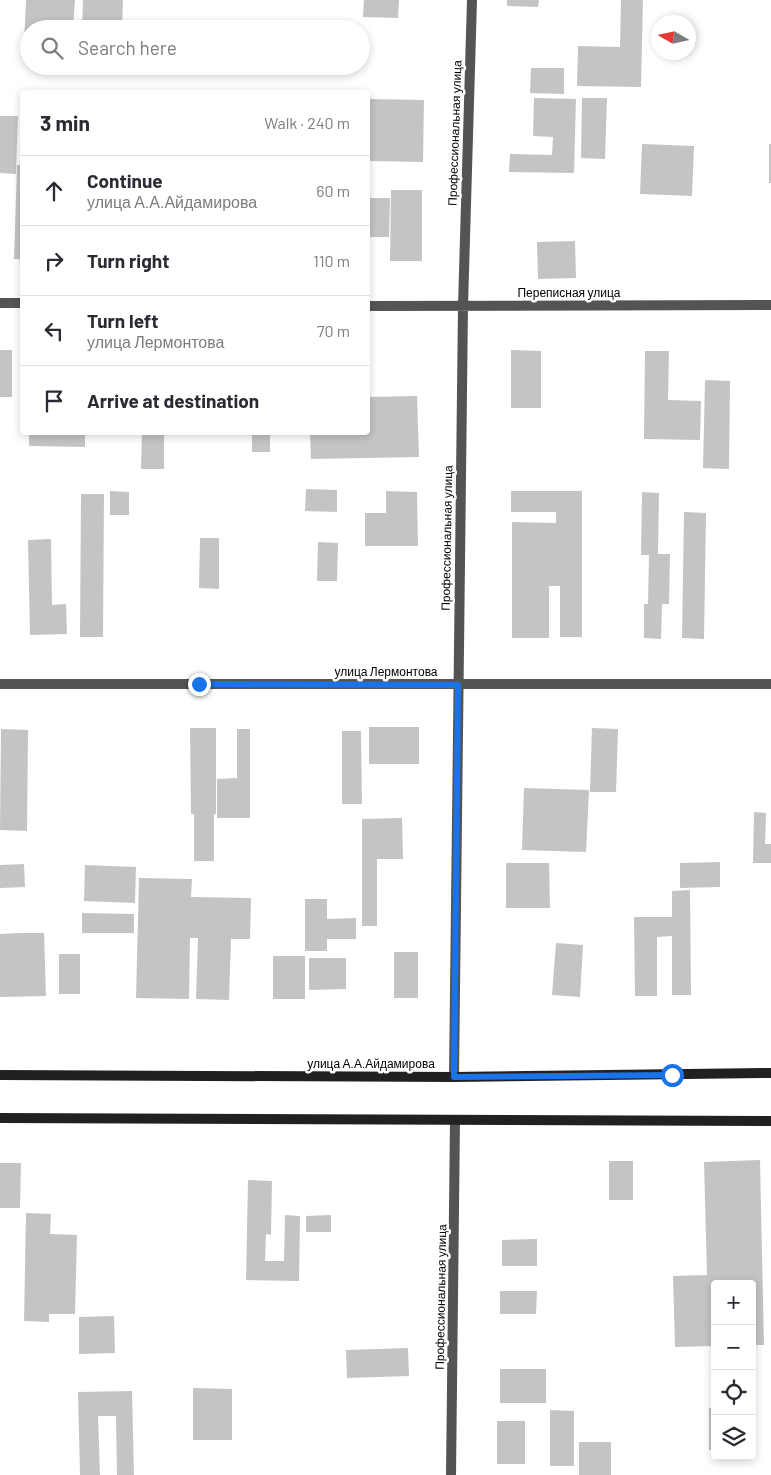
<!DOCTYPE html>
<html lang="en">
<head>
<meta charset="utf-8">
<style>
  body { margin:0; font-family:Barlow,sans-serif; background:#f2f2f3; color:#2b2b33 }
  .controls { position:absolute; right:15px; bottom:15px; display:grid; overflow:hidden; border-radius:5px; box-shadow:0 2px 8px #0003 }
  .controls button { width:45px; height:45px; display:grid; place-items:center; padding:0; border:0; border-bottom:1px solid #e1e1e2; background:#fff; color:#2b2b33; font:25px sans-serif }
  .compass { position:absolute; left:651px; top:15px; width:45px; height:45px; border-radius:50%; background:#fff; box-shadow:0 2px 8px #0003; rotate:279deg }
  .stop { position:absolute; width:15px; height:15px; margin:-11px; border:4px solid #1a73e8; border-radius:50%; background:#fff }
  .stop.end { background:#1a73e8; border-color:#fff; box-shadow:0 1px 5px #0008 }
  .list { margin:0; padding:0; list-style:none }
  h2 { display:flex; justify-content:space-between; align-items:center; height:65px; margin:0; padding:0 20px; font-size:21px }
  h2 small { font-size:16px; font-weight:400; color:#7c7c81 }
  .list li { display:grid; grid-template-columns:32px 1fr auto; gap:15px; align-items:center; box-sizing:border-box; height:70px; padding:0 20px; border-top:1px solid #e1e1e2 }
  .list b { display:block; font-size:19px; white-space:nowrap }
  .list p { margin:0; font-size:16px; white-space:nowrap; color:#7c7c81 }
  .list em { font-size:16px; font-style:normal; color:#7c7c81 }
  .icon { flex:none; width:28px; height:28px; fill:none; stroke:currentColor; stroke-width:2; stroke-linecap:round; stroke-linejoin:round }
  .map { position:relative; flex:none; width:771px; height:1475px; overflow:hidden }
  .search { position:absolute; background:#fff; box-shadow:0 2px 8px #0003; left:20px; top:20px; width:350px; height:55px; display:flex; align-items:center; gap:12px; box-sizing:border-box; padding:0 18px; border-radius:28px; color:#7c7c81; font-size:19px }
  .panel { position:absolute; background:#fff; box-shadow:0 2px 8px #0003; left:20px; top:90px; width:350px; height:345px; border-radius:5px }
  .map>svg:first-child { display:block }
  .building { fill:#c4c4c4 }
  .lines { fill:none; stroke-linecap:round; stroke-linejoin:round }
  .street { stroke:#545454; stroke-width:10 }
  .secondary { stroke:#212121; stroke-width:10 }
  .route { stroke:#1a73e8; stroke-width:6 }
  .labels { text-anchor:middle; stroke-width:5; stroke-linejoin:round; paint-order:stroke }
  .street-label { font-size:12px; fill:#000; stroke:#fff }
</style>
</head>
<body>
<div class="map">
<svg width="771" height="1475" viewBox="0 0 771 1475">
  <rect width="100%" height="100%" fill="#fff"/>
  <path class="building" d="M26 0H75L73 29H29V45L24 44Z
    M83 0H123L122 29H82Z
    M364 0H399L398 18 363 17Z
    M507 0H539L538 7 507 6Z
    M621 0H643L641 87 577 86 578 46 620 47Z
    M531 68H564V94L530 93Z
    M534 98 576 99 574 173 509 172 510 154 552 155 553 137 533 136Z
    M582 98H607L605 159 581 158Z
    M368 99 424 100 423 162 368 161Z
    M0 116H18L16 174 0 173Z
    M642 144 694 146 692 196 640 194Z
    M769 144H771V183H769Z
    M17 165H22V259H14Z
    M391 190H422V261H390Z
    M368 198H390L389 237H368Z
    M575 241 576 278 538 279 537 242Z
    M0 350H12V397H0Z
    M511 350 541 351V408H511Z
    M645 351H669L668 400 701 401 700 440 644 439Z
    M705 380 730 381 729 469 703 468Z
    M417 396 419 457 311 459 310 432H368V397Z
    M29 432H85V447L29 446Z
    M142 432H164V469H141Z
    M252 432H270V452H252Z
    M306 489 337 490V512L305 511Z
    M110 491 129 492V515H110Z
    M386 491 417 492 418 546H365V513H386Z
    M511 491H582V637H560V586H549V638H512V522L556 523V512H511Z
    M642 492 659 493 658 554H670L669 604H662L661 639 644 638V604H648L649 555H641Z
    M81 494H104L103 637H80Z
    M684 512 706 513 704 639 682 638Z
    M200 538H219V589L199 588Z
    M51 539 52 605 66 604 67 634 30 635 28 540Z
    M318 542 338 543 337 581H317Z
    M369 727H419V764H369Z
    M190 728H216V814H214V861H194V814H191Z
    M592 728 618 729 616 792H590Z
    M1 729 28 730 27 831 0 830Z
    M237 729H250V818H217V779L237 778Z
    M342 731H361L362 804H342Z
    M524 788 589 790 586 852 522 850Z
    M754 812 766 813 765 844H771V863H753Z
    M402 818 403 859H377V926H362V819Z
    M720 862V887L680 888V863Z
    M506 863H549L550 908H506Z
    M24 864 25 887 0 888V865Z
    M85 865 136 867 135 903 84 901Z
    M139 878 192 879 191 897 251 898 250 939H231L229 1000 196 999 198 938H190L189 999 136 998Z
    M690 890 691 995H672V936L657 937V996H635L634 917H672V891Z
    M305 899H327V919L356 918V939H327V951H305Z
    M82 913 134 914V933H82Z
    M20 933H44L46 996 0 997V934Z
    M556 943 583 945 580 997 552 995Z
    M394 952H418V998H394Z
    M59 954H80V994H59Z
    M273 956H305V999H273Z
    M309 958H346V989L309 990Z
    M760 1160 764 1345H752V1284H715V1346L675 1347 673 1276 707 1275 704 1162Z
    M609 1161H633V1200H609Z
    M0 1163H21L20 1208H0Z
    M248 1180 272 1181 271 1235 266 1234 265 1261H284L285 1215 300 1216 299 1281 246 1280Z
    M26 1213 51 1214 50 1234 77 1235 75 1314H49V1322L24 1321Z
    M331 1215V1232H306V1216Z
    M537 1239V1266H502V1240Z
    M500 1291H537L536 1314H500Z
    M114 1316 115 1353 79 1354V1317Z
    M408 1348 409 1376 347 1378 346 1350Z
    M500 1369H546V1403H500Z
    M193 1388 232 1389V1440H193Z
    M132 1391 134 1475H117L116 1416H98L100 1475H80L78 1392Z
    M709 1408H715V1450H709Z
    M752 1408H755L756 1450H752Z
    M550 1410 574 1411V1466H550Z
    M497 1421H525V1464H497Z
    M579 1442H611V1475H579Z"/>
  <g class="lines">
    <path class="street" d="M0 303H22
      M368 306 771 305
      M0 684H771
      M454 1077 463 306 472 0
      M451 1475 455 1120"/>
    <path class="secondary" d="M0 1075 454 1077 771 1073
      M0 1118 771 1121"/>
  </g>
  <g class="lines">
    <path class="route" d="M199 684 458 685 454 1077 672 1075"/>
  </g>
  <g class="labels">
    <g class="street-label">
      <text transform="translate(455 133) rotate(-88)" y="4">Профессиональная улица</text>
      <text x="569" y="297">Переписная улица</text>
      <text transform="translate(447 538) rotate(-89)" y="4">Профессиональная улица</text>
      <text x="386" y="676">улица Лермонтова</text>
      <text x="371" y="1068">улица А.А.Айдамирова</text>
      <text transform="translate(441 1297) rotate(-89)" y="4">Профессиональная улица</text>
    </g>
  </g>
</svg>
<div class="controls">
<button>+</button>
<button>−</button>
<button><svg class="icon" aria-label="locate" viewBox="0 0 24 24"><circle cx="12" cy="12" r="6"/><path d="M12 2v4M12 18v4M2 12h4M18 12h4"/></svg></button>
<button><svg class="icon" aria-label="layers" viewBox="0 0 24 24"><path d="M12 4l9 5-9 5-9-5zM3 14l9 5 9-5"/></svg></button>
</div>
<svg class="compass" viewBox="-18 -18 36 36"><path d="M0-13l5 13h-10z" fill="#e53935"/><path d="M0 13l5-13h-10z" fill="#7c7c81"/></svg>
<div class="stop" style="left:672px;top:1075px"></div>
<div class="stop end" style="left:199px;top:684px"></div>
<div class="search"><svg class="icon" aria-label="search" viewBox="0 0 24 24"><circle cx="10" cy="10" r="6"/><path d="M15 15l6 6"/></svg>Search here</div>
<section class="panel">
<h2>3 min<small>Walk · 240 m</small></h2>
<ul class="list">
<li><svg class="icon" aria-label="ahead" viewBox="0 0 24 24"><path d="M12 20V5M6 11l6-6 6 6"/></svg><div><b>Continue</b><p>улица А.А.Айдамирова</p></div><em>60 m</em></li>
<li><svg class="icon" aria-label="right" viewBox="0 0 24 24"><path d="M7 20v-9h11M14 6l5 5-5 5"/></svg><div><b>Turn right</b></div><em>110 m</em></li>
<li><svg class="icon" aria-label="left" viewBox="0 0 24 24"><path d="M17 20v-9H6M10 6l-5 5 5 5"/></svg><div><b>Turn left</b><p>улица Лермонтова</p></div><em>70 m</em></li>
<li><svg class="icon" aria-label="arrive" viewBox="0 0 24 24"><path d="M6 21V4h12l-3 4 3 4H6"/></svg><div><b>Arrive at destination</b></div></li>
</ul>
</section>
</div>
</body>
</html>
